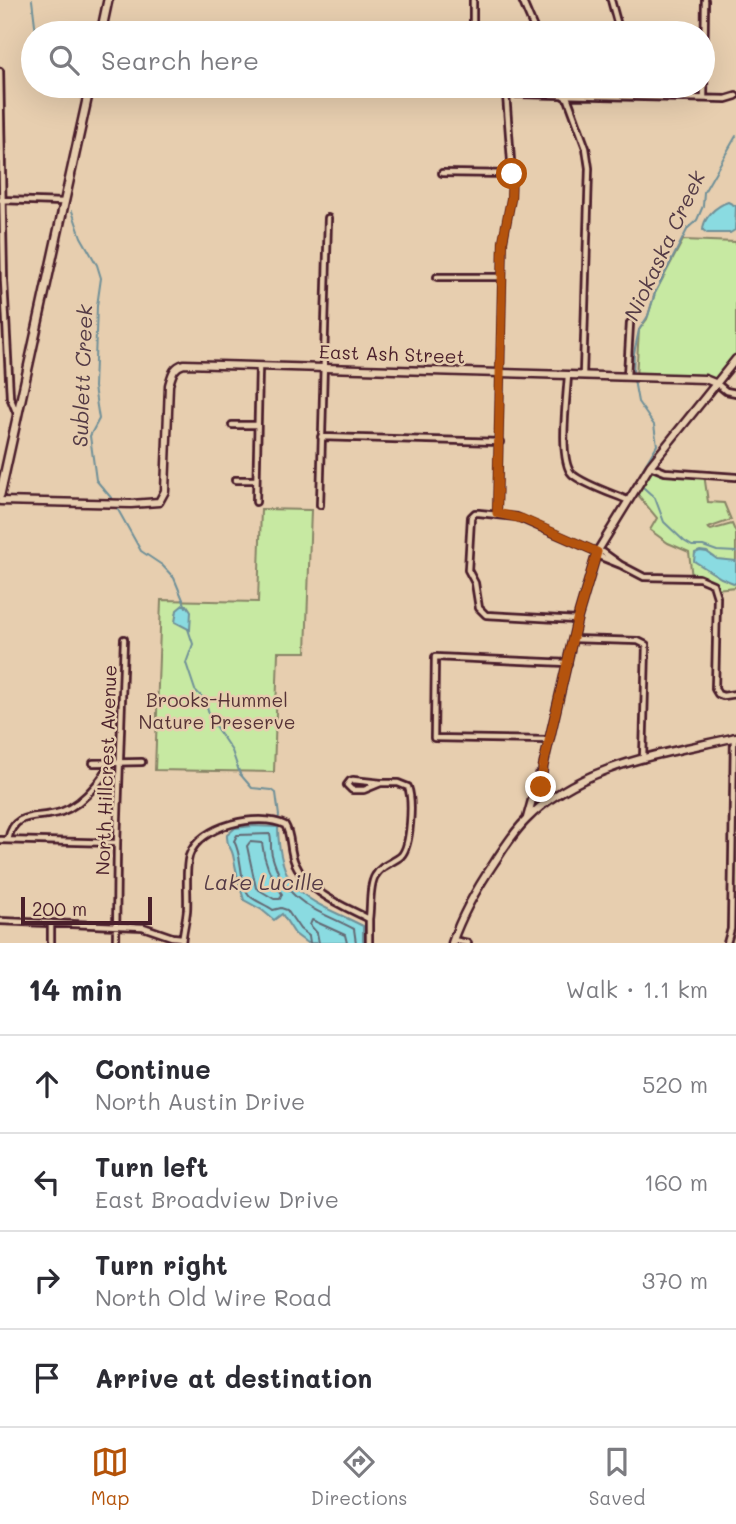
<!DOCTYPE html>
<html lang="en">
<head>
<meta charset="utf-8">
<style>
  body { margin:0; font-family:Mali,sans-serif; background:#f7f7f7; color:#2b2b33 }
  .scale { position:absolute; left:21px; bottom:18px; width:131px; box-sizing:border-box; padding-left:7px; border:4px solid #4a1f2b; border-top:0; font-size:19px; line-height:24px; white-space:nowrap; color:#4a1f2b; -webkit-text-stroke:5px #e7ceaf; paint-order:stroke }
  .stop { position:absolute; width:21px; height:21px; margin:-16px; border:5px solid #b45309; border-radius:50%; background:#fff }
  .stop.end { background:#b45309; border-color:#fff; box-shadow:0 2px 7px #0008 }
  .list { margin:0; padding:0; list-style:none }
  h2 { display:flex; justify-content:space-between; align-items:center; height:91px; margin:0; padding:0 28px; font-size:30px }
  h2 small { font-size:23px; font-weight:400; color:#7c7c81 }
  .list li { display:grid; grid-template-columns:46px 1fr auto; gap:21px; align-items:center; box-sizing:border-box; height:98px; padding:0 28px; border-top:2px solid #e1e1e2 }
  .list b { display:block; font-size:26px; white-space:nowrap }
  .list p { margin:0; font-size:23px; white-space:nowrap; color:#7c7c81 }
  .list em { font-size:23px; font-style:normal; color:#7c7c81 }
  .icon { flex:none; width:38px; height:38px; fill:none; stroke:currentColor; stroke-width:2; stroke-linecap:round; stroke-linejoin:round }
  .map { position:relative; flex:none; width:736px; height:943px; overflow:hidden }
  .search { position:absolute; background:#fff; box-shadow:0 7px 28px #0002; left:21px; right:21px; top:21px; height:77px; display:flex; align-items:center; gap:18px; box-sizing:border-box; padding:0 24px; border-radius:38px; color:#7c7c81; font-size:26px }
  .sheet { height:483px; background:#fff }
  nav { display:flex; justify-content:space-around; align-items:center; box-sizing:border-box; height:98px; border-top:2px solid #e1e1e2; background:#fff; font-size:19px; color:#7c7c81 }
  nav a { display:grid; justify-items:center; gap:4px }
  nav .on { color:#b45309 }
  .map>svg:first-child { display:block }
  .green { fill:#c7e9a2; stroke:#888466; stroke-width:2 }
  .water { fill:#8adbe1; stroke:#709098; stroke-width:2 }
  .lines { fill:none; stroke-linecap:round; stroke-linejoin:round }
  .shore { stroke:#646a74; stroke-width:2 }
  .stream { stroke:#709098; stroke-width:2 }
  .street-casing { stroke:#4a1f2b; stroke-width:10 }
  .secondary-casing { stroke:#4a1f2b; stroke-width:11 }
  .primary-casing { stroke:#4a1f2b; stroke-width:12 }
  .street { stroke:#e7ceaf; stroke-width:4.5 }
  .secondary { stroke:#e7ceaf; stroke-width:6 }
  .primary { stroke:#e7ceaf; stroke-width:7 }
  .route { stroke:#b45309; stroke-width:9 }
  .labels { text-anchor:middle; stroke-width:5; stroke-linejoin:round; paint-order:stroke }
  .street-label { font-size:19px; fill:#4a1f2b; stroke:#e7ceaf }
  .park-label { font-size:19px; fill:#563337; stroke:#e7ceaf }
  .water-label { font-size:21px; font-style:italic; fill:#543b46; stroke:#e7ceaf }
</style>
</head>
<body>
<div class="map">
<svg width="736" height="943" viewBox="0 0 736 943">
  <rect width="100%" height="100%" fill="#e7ceaf"/>
  <filter id="ink" filterUnits="userSpaceOnUse"><feTurbulence type="fractalNoise" baseFrequency=".0143" numOctaves="2"/><feDisplacementMap in="SourceGraphic" scale="14" xChannelSelector="R" yChannelSelector="G"/><feConvolveMatrix kernelMatrix="1 2 1 2 8 2 1 2 1" color-interpolation-filters="sRGB"/></filter>
  <g filter="url(#ink)">
    <path class="green" d="M683 240 736 242V359L715 383 636 377 639 330 647 319 655 293Z
      M650 466 660 471 704 474 708 502 724 503 731 520 708 528 711 530 732 524 736 533V587L715 589 713 584 692 578 689 552 668 543 650 530 657 518 634 490Z
      M261 509 311 510 306 652H278L274 772 155 770 161 600 258 602Z"/>
    <path class="water" d="M728 202 736 206 735 230 730 233H707L703 230C703 218 716 206 728 202Z
      M700 551 707 552 717 559 736 561V584L721 578 694 561 695 553Z
      M183 605H187L191 611 190 630 175 622 177 610Z
      M253 826 278 827C279 896 310 899 363 926V943H307L295 934 282 914 274 920 262 910 244 900C239 885 236 870 233 855 231 846 226 845 227 835L235 828Z"/>
    <g class="lines">
      <path class="shore" d="M250 842 262 843C264 863 271 878 282 894L280 899H274L256 888 247 846Z
        M310 943 309 936 300 929 287 910 281 908 273 910C267 905 254 901 249 895 239 882 243 857 234 841L237 835 270 834C272 841 270 848 272 855 285 904 316 909 354 929L356 943
        M319 943 317 933 310 925 312 920 345 935 347 943"/>
      <path class="stream" d="M32 0 36 33
        M55 86 56 91
        M72 211 81 237 97 265 101 278 97 306 94 387 99 419 90 436 96 480 113 500
        M633 373 634 353 639 330 648 316 655 293 688 228 697 220 703 206 704 192 736 136
        M634 380 638 402 654 425 657 445 641 472
        M644 488 655 498 664 522 684 541 692 546H703L717 551 736 552
        M117 508 141 551 162 565 174 578 186 607
        M188 629 193 644 186 663 195 690 205 700 211 720 232 751 240 774 252 788 272 790 276 793 279 816 275 826"/>
      <g class="street-casing">
        <path id="street" d="M522 0 536 33
          M611 0 620 33
          M473 33V0
          M0 71 4 281 10 397 17 414
          M472 86 474 91 479 93 726 99 736 96
          M558 86 562 95 568 99 586 148 589 168 583 375
          M633 86 636 97
          M704 98 705 0
          M442 173 512 174
          M1 200 63 202
          M437 277H501
          M568 375C567 396 558 460 572 474 583 484 613 494 627 500
          M627 376 630 323
          M716 383 726 391 736 393
          M232 425H257
          M321 437 500 442
          M650 466 665 472 736 477
          M235 480H256
          M256 502 259 367
          M320 505 328 218
          M497 513 503 241 511 199 512 174 506 94
          M621 565 644 577 699 578 713 584 717 597 715 689 718 694 723 696 736 694
          M577 620 486 615 479 608 475 583 468 570 471 517 475 513H479L517 517 597 552H603L621 565 601 557 597 553
          M573 639 638 641 646 645 643 759
          M549 740 434 738 435 657 568 663
          M93 763 142 762
          M353 780 381 783 364 790H352L347 785 350 781Z
          M0 840 117 843
          M8 840C14 809 38 820 61 812 75 807 85 798 95 786 101 779 107 772 109 763
          M369 919C371 906 369 886 375 876 381 865 393 863 401 856 411 846 413 800 408 787L398 783H381
          M0 921 143 927 172 937 182 938
          M453 940 468 943
          M51 943V923
          M116 943 117 843 124 639
          M182 943C183 932 186 921 187 910 188 895 185 869 189 856 199 825 259 812 285 825 292 836 289 850 295 863 308 893 342 905 369 919V943
          M727 943 731 929 734 737"/>
      </g>
      <g class="secondary-casing">
        <path id="secondary" d="M0 501 131 504 159 502 165 491 169 385C172 375 173 367 184 364L705 379 715 383
          M549 800 541 787 543 767 577 620 597 552 650 466 736 359
          M527 818 539 775
          M452 943C462 914 477 888 494 863 504 848 513 833 526 820 580 764 664 754 736 737"/>
      </g>
      <g class="primary-casing">
        <path id="primary" d="M101 33 108 0
          M0 495 90 86"/>
      </g>
      <use href="#street" class="street"/>
      <use href="#secondary" class="secondary"/>
      <use href="#primary" class="primary"/>
    </g>
  </g>
  <g class="lines" filter="url(#ink)">
    <path class="route" d="M512 174 511 199 503 240 497 513 523 519 597 552 577 620 543 767 541 787"/>
  </g>
  <g class="labels">
    <g class="street-label">
      <text transform="translate(392 354) rotate(2)" y="7">East Ash Street</text>
      <text transform="translate(106 770) rotate(-88)" y="7">North Hillcrest Avenue</text>
    </g>
    <g class="park-label">
      <text x="217" y="707">Brooks-Hummel<tspan x="217" dy="22">Nature Preserve</tspan></text>
    </g>
    <g class="water-label">
      <text transform="translate(665 246) rotate(-65)" y="7">Niokaska Creek</text>
      <text transform="translate(83 376) rotate(-88)" y="7">Sublett Creek</text>
      <text x="264" y="890">Lake Lucille</text>
    </g>
  </g>
</svg>
<div class="scale">200 m</div>
<div class="stop" style="left:512px;top:174px"></div>
<div class="stop end" style="left:541px;top:787px"></div>
<div class="search"><svg class="icon" aria-label="search" viewBox="0 0 24 24"><circle cx="10" cy="10" r="6"/><path d="M15 15l6 6"/></svg>Search here</div>
</div>
<section class="sheet">
<h2>14 min<small>Walk · 1.1 km</small></h2>
<ul class="list">
<li><svg class="icon" aria-label="ahead" viewBox="0 0 24 24"><path d="M12 20V5M6 11l6-6 6 6"/></svg><div><b>Continue</b><p>North Austin Drive</p></div><em>520 m</em></li>
<li><svg class="icon" aria-label="left" viewBox="0 0 24 24"><path d="M17 20v-9H6M10 6l-5 5 5 5"/></svg><div><b>Turn left</b><p>East Broadview Drive</p></div><em>160 m</em></li>
<li><svg class="icon" aria-label="right" viewBox="0 0 24 24"><path d="M7 20v-9h11M14 6l5 5-5 5"/></svg><div><b>Turn right</b><p>North Old Wire Road</p></div><em>370 m</em></li>
<li><svg class="icon" aria-label="arrive" viewBox="0 0 24 24"><path d="M6 21V4h12l-3 4 3 4H6"/></svg><div><b>Arrive at destination</b></div></li>
</ul>
</section>
<nav>
<a class="on"><svg class="icon" aria-label="map" viewBox="0 0 24 24"><path d="M3 6l6-2 6 2 6-2v14l-6 2-6-2-6 2zM9 4v14M15 6v14"/></svg>Map</a>
<a><svg class="icon" aria-label="directions" viewBox="0 0 24 24"><path d="M12 3l9 9-9 9-9-9zM9 14v-3h6M13 9l2 2-2 2"/></svg>Directions</a>
<a><svg class="icon" aria-label="saved" viewBox="0 0 24 24"><path d="M7 4h10v16l-5-4-5 4z"/></svg>Saved</a>
</nav>
</body>
</html>
